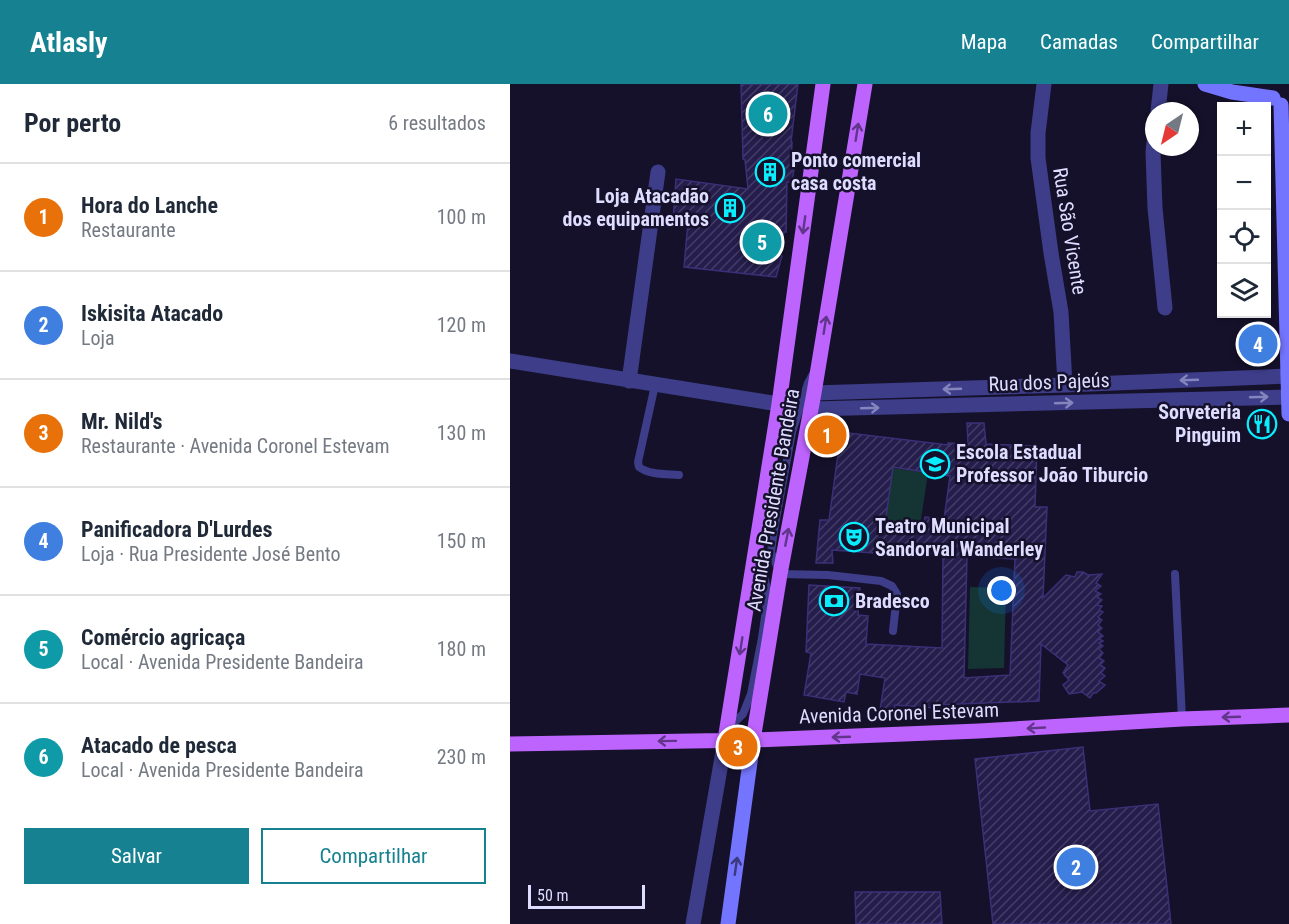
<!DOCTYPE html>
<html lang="pt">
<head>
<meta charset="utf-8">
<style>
  body { margin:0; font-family:"Roboto Condensed",sans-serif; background:#f6f6f7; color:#1f2937 }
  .controls { position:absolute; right:18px; top:18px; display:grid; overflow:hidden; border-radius:0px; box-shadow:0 2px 4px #0004 }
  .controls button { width:54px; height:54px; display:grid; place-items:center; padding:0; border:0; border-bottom:2px solid #e0e1e3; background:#fff; color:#1f2937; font:30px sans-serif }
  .compass { position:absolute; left:635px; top:18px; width:54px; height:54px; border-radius:50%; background:#fff; box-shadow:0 2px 4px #0004; rotate:215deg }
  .scale { position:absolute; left:18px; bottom:15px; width:117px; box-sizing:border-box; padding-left:6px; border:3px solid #dedcff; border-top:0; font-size:16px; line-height:21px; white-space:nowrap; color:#dedcff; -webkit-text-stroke:4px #15112b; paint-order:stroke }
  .you { position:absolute; left:492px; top:507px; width:21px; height:21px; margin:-15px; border:4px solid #fff; border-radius:50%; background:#1a73e8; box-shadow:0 0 0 9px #1a73e833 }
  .badge { display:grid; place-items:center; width:39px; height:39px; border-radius:50%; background:#168190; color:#fff; font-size:20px; font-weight:700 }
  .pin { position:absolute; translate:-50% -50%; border:3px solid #fff; box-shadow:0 2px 6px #0006 }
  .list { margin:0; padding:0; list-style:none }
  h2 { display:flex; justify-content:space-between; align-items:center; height:78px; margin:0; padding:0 24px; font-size:26px }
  h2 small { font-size:20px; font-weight:400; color:#747a83 }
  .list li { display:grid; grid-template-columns:39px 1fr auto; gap:18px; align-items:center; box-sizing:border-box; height:108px; padding:0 24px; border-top:2px solid #e0e1e3 }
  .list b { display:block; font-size:22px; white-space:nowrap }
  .list p { margin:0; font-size:20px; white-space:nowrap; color:#747a83 }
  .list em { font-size:20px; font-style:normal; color:#747a83 }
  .actions { display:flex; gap:12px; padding:18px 24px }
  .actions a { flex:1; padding:14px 0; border:2px solid #168190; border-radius:0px; text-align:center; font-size:21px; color:#168190 }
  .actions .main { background:#168190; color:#fff }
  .icon { flex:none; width:33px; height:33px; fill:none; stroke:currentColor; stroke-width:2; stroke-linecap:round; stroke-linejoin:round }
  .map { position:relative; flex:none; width:779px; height:840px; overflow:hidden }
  header { display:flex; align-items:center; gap:36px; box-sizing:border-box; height:84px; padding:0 30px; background:#168190; color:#fff }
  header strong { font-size:28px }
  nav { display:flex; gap:33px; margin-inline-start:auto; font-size:21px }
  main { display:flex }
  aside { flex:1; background:#fff }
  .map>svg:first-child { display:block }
  .garden { fill:#143533 }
  .building { fill:url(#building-hatch); stroke:#3b3078; stroke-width:1.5; fill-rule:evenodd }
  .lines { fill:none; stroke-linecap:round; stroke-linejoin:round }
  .lane { stroke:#3d3d89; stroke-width:8 }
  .street { stroke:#3d3d89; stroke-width:15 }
  .secondary { stroke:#7475fe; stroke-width:15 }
  .primary { stroke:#be64fe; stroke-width:15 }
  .oneway { stroke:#61368a }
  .oneway2 { stroke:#8585be }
  .oneway3 { stroke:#3b397f }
  .labels { text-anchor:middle; stroke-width:5; stroke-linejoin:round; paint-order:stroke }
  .poi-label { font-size:20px; font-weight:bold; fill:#dedcff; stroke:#15112b; text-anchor:start }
  .street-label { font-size:20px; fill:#dedcff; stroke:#15112b }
</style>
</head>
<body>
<header>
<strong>Atlasly</strong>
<nav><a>Mapa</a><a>Camadas</a><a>Compartilhar</a></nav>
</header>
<main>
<aside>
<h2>Por perto<small>6 resultados</small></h2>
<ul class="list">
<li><span class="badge" style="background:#e8710a">1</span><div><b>Hora do Lanche</b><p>Restaurante</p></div><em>100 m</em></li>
<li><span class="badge" style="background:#3f7fe0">2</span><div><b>Iskisita Atacado</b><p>Loja</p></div><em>120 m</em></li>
<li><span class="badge" style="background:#e8710a">3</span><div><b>Mr. Nild's</b><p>Restaurante · Avenida Coronel Estevam</p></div><em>130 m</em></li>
<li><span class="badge" style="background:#3f7fe0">4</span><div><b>Panificadora D'Lurdes</b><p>Loja · Rua Presidente José Bento</p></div><em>150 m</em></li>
<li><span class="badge" style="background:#0f9aa8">5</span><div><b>Comércio agricaça</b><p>Local · Avenida Presidente Bandeira</p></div><em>180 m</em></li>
<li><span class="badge" style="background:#0f9aa8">6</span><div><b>Atacado de pesca</b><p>Local · Avenida Presidente Bandeira</p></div><em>230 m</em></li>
</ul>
<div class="actions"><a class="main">Salvar</a><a>Compartilhar</a></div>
</aside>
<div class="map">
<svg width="779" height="840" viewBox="0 0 779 840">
  <defs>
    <pattern id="building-hatch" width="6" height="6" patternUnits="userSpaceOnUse" patternTransform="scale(1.5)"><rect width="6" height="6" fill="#251d4c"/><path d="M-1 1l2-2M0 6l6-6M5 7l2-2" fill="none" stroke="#443d67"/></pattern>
  </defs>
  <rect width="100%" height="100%" fill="#15112b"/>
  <path class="garden" d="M383 384 418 389 410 442 375 437Z
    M460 503 496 504 494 584 458 585Z"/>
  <path class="building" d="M231 0H288L281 58H282L281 84 284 85 282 98H277L276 148H274L269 171 272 172 266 193 174 183 178 138 163 137 166 95 238 105 235 76 233 75Z
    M735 243 762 244V276L735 278Z
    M457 339H474L476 360 527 362 525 423H537L533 514 556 491 565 493 567 488H573L578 491 592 490 586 499 591 502 585 507 591 510 587 513 592 516 587 521 592 522 589 526 593 528 588 533 592 536 588 541 592 544 588 548 593 552 589 555 593 557 589 559 593 562 589 565 593 569 589 574 594 577 590 581 595 584 591 589 595 592 589 597 595 601 586 609H583L580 614 572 608 559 610 553 601 559 596 553 589 558 581 531 560 529 617 425 621V624L385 621 384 628 370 626 375 594 350 590 347 610 336 608 334 618 294 611 301 569 296 568 299 501 350 504 348 531 358 532 356 560 432 564 433 470 379 468 378 470 322 466 323 479H306L310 436H319L331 348 438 361V359L458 360ZM383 383 440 392 434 435 415 433 413 446 379 442V441L375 440ZM457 472 505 475 500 591 454 594Z
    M573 663 580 727 648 720 661 840H483L465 675Z
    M345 808H430L432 840H346Z"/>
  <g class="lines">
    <path class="lane" d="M303 290 298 299 282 348 264 446 261 468 270 490 318 491 371 497 382 502 387 510 383 547
      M145 301 128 378 129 383C139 391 157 390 169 391
      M665 490 672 635
      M218 644 233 630 241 610 252 554 258 512 254 490 247 474"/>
    <path class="street" d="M534 0 528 49V74L541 169 551 228 555 301
      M648 27 651 0
      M644 58 643 68 645 124 655 224
      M0 277 269 320
      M119 297 148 88
      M304 309 555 301 779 292
      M301 325 779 313
      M183 840 215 656"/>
    <path class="secondary" d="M695 0 722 8 763 14
      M771 21 779 330
      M218 840 243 656"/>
    <path class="primary" d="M215 656 269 320 313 0
      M243 656 270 490 304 309 355 0
      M0 660 243 656 469 647 672 635 779 631"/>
  </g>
  <defs><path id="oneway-shaft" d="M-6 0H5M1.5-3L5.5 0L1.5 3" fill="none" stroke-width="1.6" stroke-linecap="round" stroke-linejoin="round" transform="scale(1.5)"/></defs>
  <g class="oneway">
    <use href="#oneway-shaft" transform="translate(347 48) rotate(-81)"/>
    <use href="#oneway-shaft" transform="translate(294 141) rotate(98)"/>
    <use href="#oneway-shaft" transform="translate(315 241) rotate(-81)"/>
    <use href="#oneway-shaft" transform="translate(277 453) rotate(-79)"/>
    <use href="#oneway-shaft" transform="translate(231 562) rotate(99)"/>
    <use href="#oneway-shaft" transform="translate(721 633) rotate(178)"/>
    <use href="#oneway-shaft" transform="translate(526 644) rotate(177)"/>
    <use href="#oneway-shaft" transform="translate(331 653) rotate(178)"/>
    <use href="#oneway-shaft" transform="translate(157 657) rotate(179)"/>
  </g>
  <g class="oneway2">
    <use href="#oneway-shaft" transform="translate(679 296) rotate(178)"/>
    <use href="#oneway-shaft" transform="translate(442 305) rotate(178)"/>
    <use href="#oneway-shaft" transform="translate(749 313) rotate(-2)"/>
    <use href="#oneway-shaft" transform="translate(554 319) rotate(-2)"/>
    <use href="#oneway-shaft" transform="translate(360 324) rotate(-2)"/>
  </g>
  <use class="oneway3" href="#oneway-shaft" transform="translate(226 782) rotate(-82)"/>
  <defs>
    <g id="building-ring" transform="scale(1.5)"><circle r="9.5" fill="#15112b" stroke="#0aedfd" stroke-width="1.5"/><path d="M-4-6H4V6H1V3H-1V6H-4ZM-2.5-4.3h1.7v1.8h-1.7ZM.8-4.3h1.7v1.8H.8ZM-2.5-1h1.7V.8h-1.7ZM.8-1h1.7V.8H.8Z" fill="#0aedfd"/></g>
    <g id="restaurant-ring" transform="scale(1.5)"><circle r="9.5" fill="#15112b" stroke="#0aedfd" stroke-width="1.5"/><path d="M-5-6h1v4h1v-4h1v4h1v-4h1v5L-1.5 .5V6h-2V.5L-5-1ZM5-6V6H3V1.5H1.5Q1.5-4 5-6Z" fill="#0aedfd"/></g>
    <g id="school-ring" transform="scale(1.5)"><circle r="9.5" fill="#15112b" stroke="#0aedfd" stroke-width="1.5"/><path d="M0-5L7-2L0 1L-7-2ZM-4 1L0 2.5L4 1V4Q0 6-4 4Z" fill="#0aedfd"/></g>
    <g id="theatre-ring" transform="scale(1.5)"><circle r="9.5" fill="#15112b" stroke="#0aedfd" stroke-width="1.5"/><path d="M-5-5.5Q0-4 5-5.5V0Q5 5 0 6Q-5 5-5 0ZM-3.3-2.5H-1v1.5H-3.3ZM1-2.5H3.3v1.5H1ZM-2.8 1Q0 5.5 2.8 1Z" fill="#0aedfd"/></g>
    <g id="bank-ring" transform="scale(1.5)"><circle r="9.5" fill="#15112b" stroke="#0aedfd" stroke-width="1.5"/><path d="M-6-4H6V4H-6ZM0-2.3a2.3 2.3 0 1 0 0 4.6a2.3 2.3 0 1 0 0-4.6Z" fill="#0aedfd"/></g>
  </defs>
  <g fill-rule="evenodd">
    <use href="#building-ring" x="260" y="88"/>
    <use href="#building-ring" x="220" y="124"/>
    <use href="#restaurant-ring" x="752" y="340"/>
    <use href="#school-ring" x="425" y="380"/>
    <use href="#theatre-ring" x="344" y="453"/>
    <use href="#bank-ring" x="324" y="517"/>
  </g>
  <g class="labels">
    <g class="poi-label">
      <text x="281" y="83">Ponto comercial<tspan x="281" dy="23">casa costa</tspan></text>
      <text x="199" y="119" text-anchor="end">Loja Atacadão<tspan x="199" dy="23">dos equipamentos</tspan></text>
      <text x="731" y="335" text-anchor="end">Sorveteria<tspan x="731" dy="23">Pinguim</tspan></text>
      <text x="446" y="375">Escola Estadual<tspan x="446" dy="23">Professor João Tiburcio</tspan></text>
      <text x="365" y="449">Teatro Municipal<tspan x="365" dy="23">Sandorval Wanderley</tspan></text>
      <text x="345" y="524">Bradesco</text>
    </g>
    <g class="street-label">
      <text transform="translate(560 147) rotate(81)" y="7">Rua São Vicente</text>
      <text transform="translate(539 298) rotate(-2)" y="7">Rua dos Pajeús</text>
      <text transform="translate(263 416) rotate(-80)" y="7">Avenida Presidente Bandeira</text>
      <text transform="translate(389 629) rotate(-2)" y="7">Avenida Coronel Estevam</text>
    </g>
  </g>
</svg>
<div class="controls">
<button>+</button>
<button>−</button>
<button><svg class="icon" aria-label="locate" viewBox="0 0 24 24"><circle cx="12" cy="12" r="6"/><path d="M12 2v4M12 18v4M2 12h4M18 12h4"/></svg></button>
<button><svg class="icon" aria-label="layers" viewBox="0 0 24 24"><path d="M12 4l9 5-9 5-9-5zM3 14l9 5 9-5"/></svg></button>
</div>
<svg class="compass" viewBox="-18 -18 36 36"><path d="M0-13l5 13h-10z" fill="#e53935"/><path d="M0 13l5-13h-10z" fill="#747a83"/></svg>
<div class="scale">50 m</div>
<div class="you"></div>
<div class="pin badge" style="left:317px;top:351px;background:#e8710a">1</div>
<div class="pin badge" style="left:566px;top:783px;background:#3f7fe0">2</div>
<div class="pin badge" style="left:228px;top:663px;background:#e8710a">3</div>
<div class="pin badge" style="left:748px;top:260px;background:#3f7fe0">4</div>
<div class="pin badge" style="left:252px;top:158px;background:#0f9aa8">5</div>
<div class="pin badge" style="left:258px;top:30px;background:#0f9aa8">6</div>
</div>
</main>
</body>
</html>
